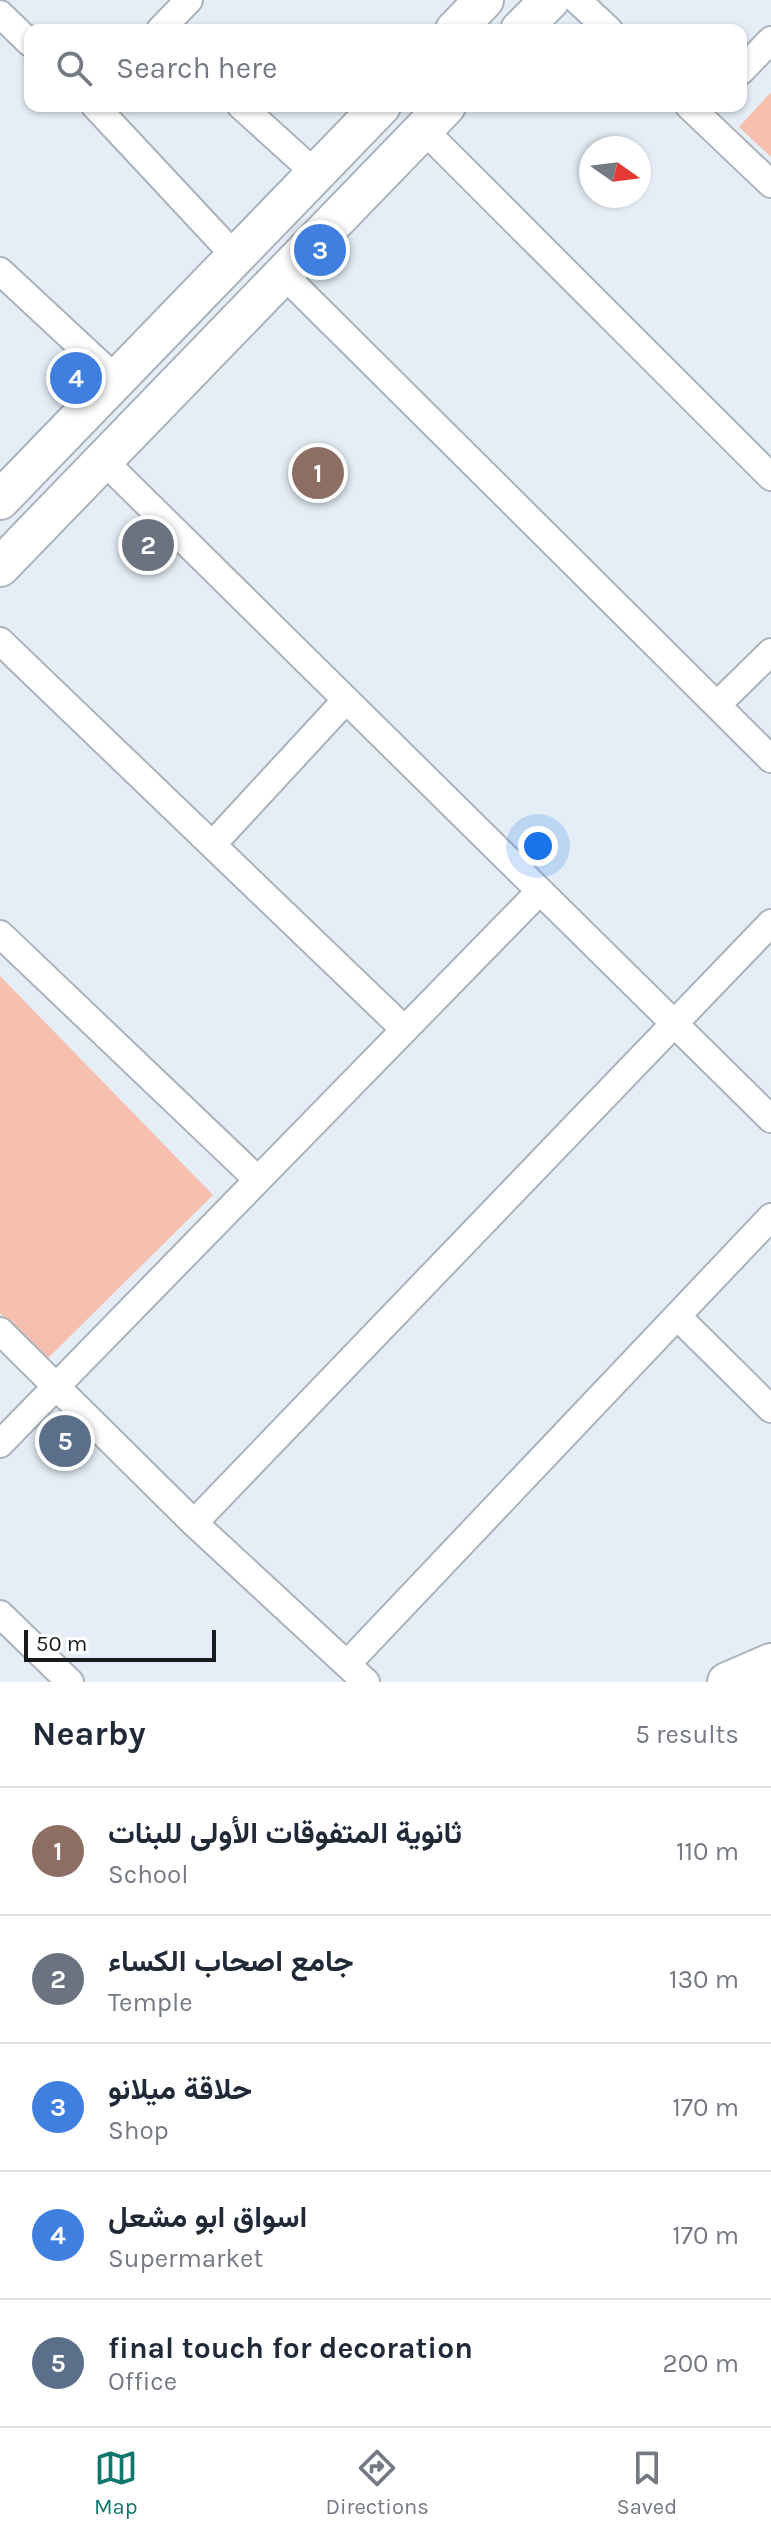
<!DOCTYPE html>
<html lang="en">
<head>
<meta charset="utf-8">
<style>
  body { margin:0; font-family:Karla,Vazirmatn,sans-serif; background:#f6f6f7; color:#1f2937 }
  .compass { position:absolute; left:579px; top:136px; width:72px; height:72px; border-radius:50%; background:#fff; box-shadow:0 2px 6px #0004; rotate:104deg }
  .scale { position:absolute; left:24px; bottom:20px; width:192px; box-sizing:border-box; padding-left:8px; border:4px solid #191c1f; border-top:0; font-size:22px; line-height:28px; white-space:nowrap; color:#191c1f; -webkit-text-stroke:6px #fff; paint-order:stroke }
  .you { position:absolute; left:538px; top:846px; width:28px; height:28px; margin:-20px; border:6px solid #fff; border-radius:50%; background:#1a73e8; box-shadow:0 0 0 12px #1a73e833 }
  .badge { display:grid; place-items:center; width:52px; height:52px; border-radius:50%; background:#0f766e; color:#fff; font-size:26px; font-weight:700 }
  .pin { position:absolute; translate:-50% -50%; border:4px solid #fff; box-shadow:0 2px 8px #0006 }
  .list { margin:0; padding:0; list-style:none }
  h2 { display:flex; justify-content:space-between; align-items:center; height:104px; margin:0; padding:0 32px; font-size:34px }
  h2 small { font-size:26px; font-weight:400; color:#747a83 }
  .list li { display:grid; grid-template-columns:52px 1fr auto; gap:24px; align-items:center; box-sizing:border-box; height:128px; padding:0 32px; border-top:2px solid #e0e1e3 }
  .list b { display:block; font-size:30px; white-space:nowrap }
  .list p { margin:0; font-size:26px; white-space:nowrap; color:#747a83 }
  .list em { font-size:26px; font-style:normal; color:#747a83 }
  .icon { flex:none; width:44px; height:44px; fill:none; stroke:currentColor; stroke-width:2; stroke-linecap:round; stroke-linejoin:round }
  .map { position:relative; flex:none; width:771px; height:1682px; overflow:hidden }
  .search { position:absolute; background:#fff; box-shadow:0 2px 6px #0004; left:24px; right:24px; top:24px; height:88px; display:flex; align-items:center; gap:20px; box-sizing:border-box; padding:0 28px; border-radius:16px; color:#747a83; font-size:30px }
  .sheet { height:744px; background:#fff }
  nav { display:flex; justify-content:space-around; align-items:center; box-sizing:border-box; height:112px; border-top:2px solid #e0e1e3; background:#fff; font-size:22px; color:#747a83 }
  nav a { display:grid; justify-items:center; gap:4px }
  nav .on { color:#0f766e }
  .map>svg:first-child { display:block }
  .green { fill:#f7bfad }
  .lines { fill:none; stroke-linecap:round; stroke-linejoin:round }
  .street-casing { stroke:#aab3bb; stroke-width:30 }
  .secondary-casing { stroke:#aab3bb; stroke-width:42 }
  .street { stroke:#fff; stroke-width:26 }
  .secondary { stroke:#fff; stroke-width:38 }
</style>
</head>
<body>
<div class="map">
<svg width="771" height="1682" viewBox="0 0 771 1682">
  <rect width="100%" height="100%" fill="#e5eef7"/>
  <path class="green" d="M771 92V157L739 127Z
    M0 976 213 1195 46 1360 0 1313Z"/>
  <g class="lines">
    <g class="street-casing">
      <path id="street" d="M577 0 609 30
        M0 14 30 43
        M160 30 189 0
        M741 71 771 40
        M95 106 235 256
        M241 106 315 173
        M689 106 771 184
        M423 129 771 477
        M0 271 116 379
        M283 274 771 759
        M103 460 771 1119
        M0 641 404 1029
        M718 704 771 652
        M213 844 346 700
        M0 934 258 1180
        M677 1316 771 1409
        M0 1331 194 1523 366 1682
        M0 1444 540 891
        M194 1523 771 923
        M0 1614 70 1682
        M348 1663 771 1217"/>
    </g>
    <g class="secondary-casing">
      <path id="secondary" d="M455 30 484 0
        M520 30 550 0
        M0 500 381 106
        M0 567 446 106
        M727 1682 771 1663"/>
    </g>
    <use href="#street" class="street"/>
    <use href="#secondary" class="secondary"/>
  </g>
</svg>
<svg class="compass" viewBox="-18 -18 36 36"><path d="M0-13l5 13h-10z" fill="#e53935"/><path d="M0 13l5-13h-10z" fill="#747a83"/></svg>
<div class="scale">50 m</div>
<div class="you"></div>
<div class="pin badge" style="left:318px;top:473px;background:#8d6e63">1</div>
<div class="pin badge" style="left:148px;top:545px;background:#6b7280">2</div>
<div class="pin badge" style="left:320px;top:250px;background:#3f7fe0">3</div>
<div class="pin badge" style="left:76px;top:378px;background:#3f7fe0">4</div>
<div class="pin badge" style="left:65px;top:1441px;background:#5c6f8a">5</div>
<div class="search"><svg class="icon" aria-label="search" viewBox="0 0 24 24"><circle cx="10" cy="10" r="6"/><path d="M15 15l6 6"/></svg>Search here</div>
</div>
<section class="sheet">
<h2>Nearby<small>5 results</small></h2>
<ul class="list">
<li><span class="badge" style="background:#8d6e63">1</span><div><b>ثانوية المتفوقات الأولى للبنات</b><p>School</p></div><em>110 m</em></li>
<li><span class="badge" style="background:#6b7280">2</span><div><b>جامع اصحاب الكساء</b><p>Temple</p></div><em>130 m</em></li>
<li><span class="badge" style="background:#3f7fe0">3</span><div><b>حلاقة ميلانو</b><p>Shop</p></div><em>170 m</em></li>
<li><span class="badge" style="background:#3f7fe0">4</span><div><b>اسواق ابو مشعل</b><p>Supermarket</p></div><em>170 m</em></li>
<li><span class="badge" style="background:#5c6f8a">5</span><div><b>final touch for decoration</b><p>Office</p></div><em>200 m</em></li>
</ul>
</section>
<nav>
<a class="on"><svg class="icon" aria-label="map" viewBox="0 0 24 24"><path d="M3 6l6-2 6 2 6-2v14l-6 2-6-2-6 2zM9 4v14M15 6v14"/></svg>Map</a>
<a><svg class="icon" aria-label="directions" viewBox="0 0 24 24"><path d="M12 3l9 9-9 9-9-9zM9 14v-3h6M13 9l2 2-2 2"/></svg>Directions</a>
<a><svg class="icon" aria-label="saved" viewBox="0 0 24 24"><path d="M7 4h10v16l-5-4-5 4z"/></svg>Saved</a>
</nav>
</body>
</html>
